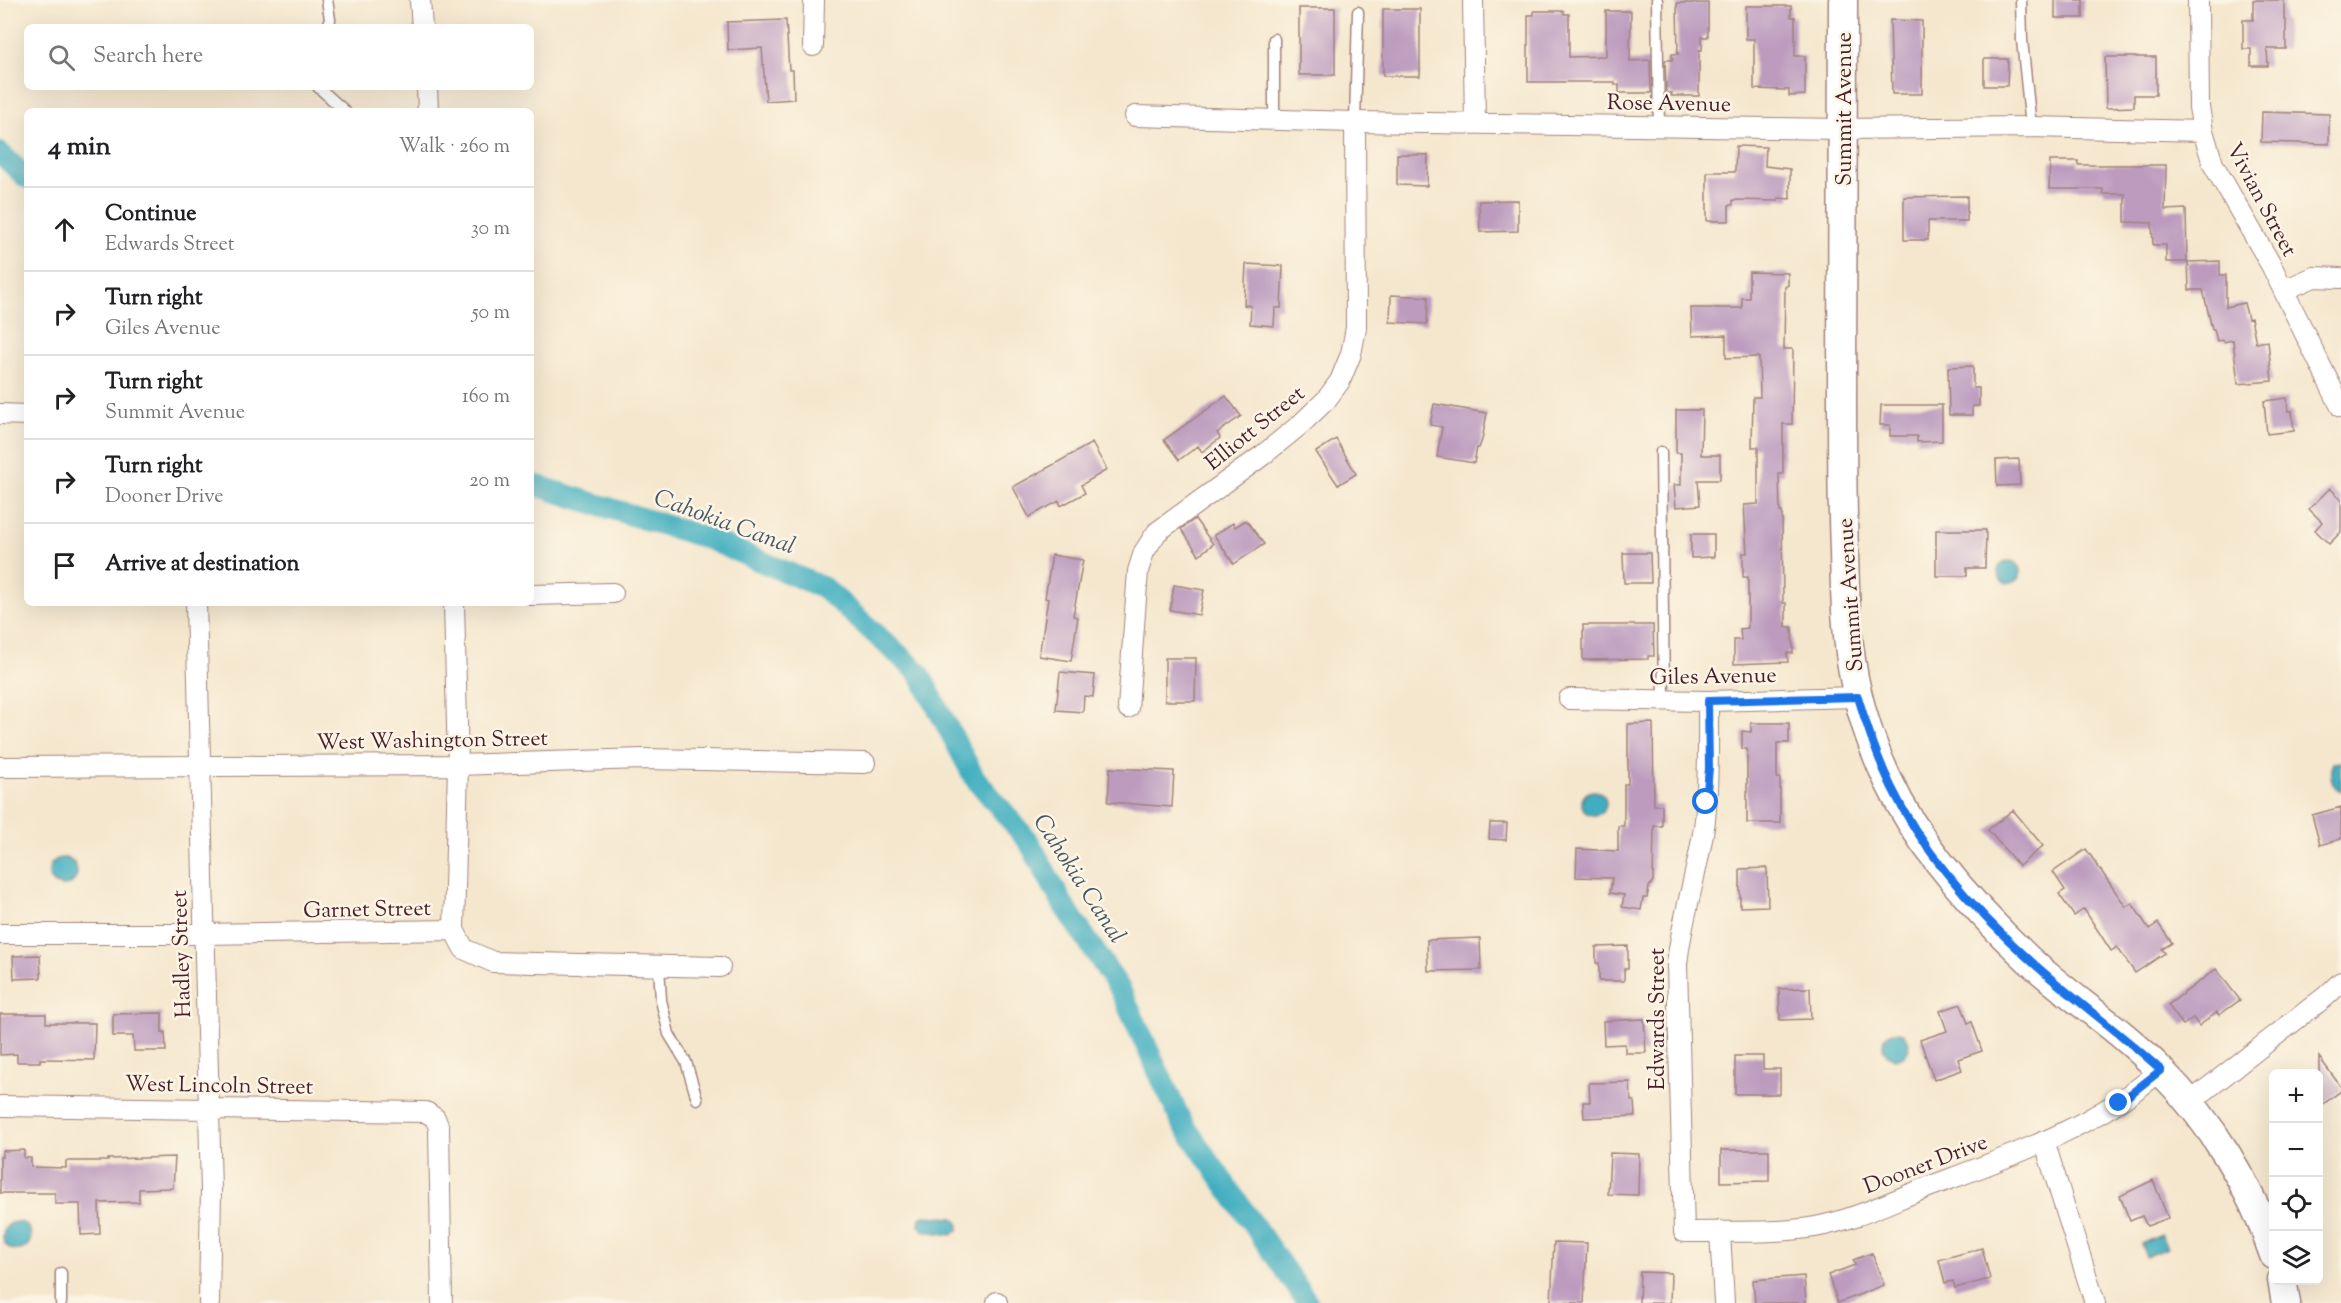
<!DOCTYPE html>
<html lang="en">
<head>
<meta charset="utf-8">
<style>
  body { margin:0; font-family:"Sorts Mill Goudy",serif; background:#f2f2f2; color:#202124 }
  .controls { position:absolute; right:18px; bottom:18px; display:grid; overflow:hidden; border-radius:9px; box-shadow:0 6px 24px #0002 }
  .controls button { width:54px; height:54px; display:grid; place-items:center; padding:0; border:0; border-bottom:2px solid #e0e0e0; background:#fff; color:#202124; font:30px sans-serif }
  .stop { position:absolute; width:18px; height:18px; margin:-14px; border:4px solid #1a73e8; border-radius:50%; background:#fff }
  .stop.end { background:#1a73e8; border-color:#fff; box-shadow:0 2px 6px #0008 }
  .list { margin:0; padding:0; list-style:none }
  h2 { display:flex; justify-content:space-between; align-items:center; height:78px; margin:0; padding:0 24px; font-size:26px }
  h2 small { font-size:20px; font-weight:400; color:#757577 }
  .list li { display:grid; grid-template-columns:39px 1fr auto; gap:18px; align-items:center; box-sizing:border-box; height:84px; padding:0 24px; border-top:2px solid #e0e0e0 }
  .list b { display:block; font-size:22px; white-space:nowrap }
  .list p { margin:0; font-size:20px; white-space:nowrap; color:#757577 }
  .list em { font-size:20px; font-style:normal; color:#757577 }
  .icon { flex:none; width:33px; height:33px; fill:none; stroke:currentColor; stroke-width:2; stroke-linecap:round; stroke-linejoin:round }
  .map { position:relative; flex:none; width:2341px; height:1303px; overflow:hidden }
  .search { position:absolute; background:#fff; box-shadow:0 6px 24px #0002; left:24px; top:24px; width:510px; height:66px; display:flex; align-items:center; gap:15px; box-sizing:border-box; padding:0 21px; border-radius:9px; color:#757577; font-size:22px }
  .panel { position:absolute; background:#fff; box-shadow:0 6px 24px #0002; left:24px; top:108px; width:510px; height:498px; border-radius:9px }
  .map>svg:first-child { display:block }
  .water { fill:#41aec0; stroke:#466676; stroke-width:1.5 }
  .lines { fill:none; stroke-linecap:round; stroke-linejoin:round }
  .canal { stroke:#41aec0; stroke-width:22 }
  .building { fill:#bc9bbf }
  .lane-casing { stroke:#a0837c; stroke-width:13 }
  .street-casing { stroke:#a0837c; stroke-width:22 }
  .secondary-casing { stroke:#a0837c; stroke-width:31 }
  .lane { stroke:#fff; stroke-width:10 }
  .street { stroke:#fff; stroke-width:20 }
  .secondary { stroke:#fff; stroke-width:28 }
  .route { stroke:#1a73e8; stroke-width:8 }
  .labels { text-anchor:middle; stroke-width:5; stroke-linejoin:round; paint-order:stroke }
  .street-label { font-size:22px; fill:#4a1f2b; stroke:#fcf5e5 }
  .water-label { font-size:24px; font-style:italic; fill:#465867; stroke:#fcf5e5 }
</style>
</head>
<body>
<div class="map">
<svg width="2341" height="1303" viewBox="0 0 2341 1303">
  <rect width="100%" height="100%" fill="#fcf5e5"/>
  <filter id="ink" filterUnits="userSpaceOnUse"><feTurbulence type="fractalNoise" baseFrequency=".0167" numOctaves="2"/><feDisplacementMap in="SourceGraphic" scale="12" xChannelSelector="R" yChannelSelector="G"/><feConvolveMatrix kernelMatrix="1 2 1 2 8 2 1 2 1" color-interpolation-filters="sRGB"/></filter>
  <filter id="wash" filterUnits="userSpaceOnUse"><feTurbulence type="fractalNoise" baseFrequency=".008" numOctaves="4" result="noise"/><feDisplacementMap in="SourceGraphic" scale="24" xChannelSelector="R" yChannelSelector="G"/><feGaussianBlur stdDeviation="1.35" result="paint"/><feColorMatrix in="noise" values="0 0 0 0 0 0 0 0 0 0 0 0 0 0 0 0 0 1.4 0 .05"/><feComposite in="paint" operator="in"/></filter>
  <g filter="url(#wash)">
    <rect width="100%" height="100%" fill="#f5e7ce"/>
    <path class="water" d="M1998 572a11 11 0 1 1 22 0a11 11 0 1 1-22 0Z
      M2341 762V792C2332 787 2328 773 2333 763Z
      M1582 803a12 12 0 1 1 24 0a12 12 0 1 1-24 0Z
      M49 872a14 14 0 1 1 28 0a14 14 0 1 1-28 0Z
      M1883 1045a13 13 0 1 1 26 0a13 13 0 1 1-26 0Z
      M925 1216 954 1218 959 1225 958 1230 952 1235 924 1231 919 1225 920 1218Z
      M3 1236a14 14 0 1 1 28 0a14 14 0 1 1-28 0Z
      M2161 1235 2167 1248 2146 1257 2141 1244Z"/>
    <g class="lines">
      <path class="canal" d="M0 153 27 178
        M531 484 706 538 824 588 919 673 974 777 1029 842 1064 906 1120 989 1181 1121 1308 1303"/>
    </g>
    <g id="blocks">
      <path class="building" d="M2055 0H2083V18H2055Z
        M2253 0H2284V20H2286V49H2267L2268 66H2251V49H2243V20H2253Z
        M1677 3H1708V37H1702V50H1699V96H1671L1672 93H1666L1665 60H1672V54H1678Z
        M1746 6H1791V17H1795V56H1805V95L1789 96V90L1754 89V39H1746Z
        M1299 8H1335V75H1299Z
        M1383 9H1420V76H1383Z
        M1534 11H1564V14H1569V57L1606 56V11H1631L1630 61 1650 60 1651 93H1619V85H1615V82H1528V15H1534Z
        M786 20 789 70H793L794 99 766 101 762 48 728 50 727 22Z
        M1890 20 1922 21V94H1892Z
        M2105 57H2156V95H2134V107L2106 108Z
        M1984 59H2008L2007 86H1984Z
        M2262 112 2329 114V144L2261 142Z
        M1736 146 1766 147 1765 166 1790 169V199L1778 198V201L1733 200V205H1729V221H1707V172H1735Z
        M1397 154 1428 155 1427 186 1397 185Z
        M2050 161H2078V165H2166L2165 210 2186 209 2187 262H2166V245H2153L2152 223 2125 222V194H2103V189H2049Z
        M1967 196V221H1928V240H1904V197Z
        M1518 200V231L1480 232 1479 201Z
        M2220 261V275H2226V307L2244 303 2248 319 2251 318 2256 343 2268 341 2272 381 2238 384 2233 340 2224 342 2223 340 2217 341 2214 329H2212L2203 290H2189L2188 262Z
        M1246 264 1283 266 1281 308H1275L1274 326 1250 324 1251 306 1244 305Z
        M1749 272 1788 273V285L1785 287 1784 349H1793L1792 424H1783V474H1779L1780 512H1782L1783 603H1786V627H1792L1793 653H1787L1788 662 1734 664V640H1741L1740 629 1748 628V577H1743V553H1747L1744 505 1758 504V447H1752L1753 397H1760L1759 357 1726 358V335L1692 336 1691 308H1742V298H1749Z
        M1391 295 1428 297 1427 324 1390 322Z
        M1973 366V388H1979V406H1972V415H1949L1948 367Z
        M1226 396 1241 416 1217 433 1220 438 1202 452 1198 446 1179 460 1164 440Z
        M2287 398 2288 411H2292L2294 431 2267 434 2264 401Z
        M1434 404 1487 413 1482 440 1479 448H1477L1474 463 1437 457 1442 427 1430 425Z
        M1881 405H1942V441L1917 442V436H1890V425H1880Z
        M1676 410H1702L1701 455H1720V480H1698L1700 505 1676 507 1674 485H1681V453H1676Z
        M1336 439 1356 474 1338 485 1316 452Z
        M1092 443 1107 470 1081 485 1085 493 1061 506 1059 501 1029 517 1013 487Z
        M2019 459 2020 485 1997 486 1996 460Z
        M2330 488 2341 499V532L2329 544 2315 530 2322 522 2309 509Z
        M1195 519 1213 544 1199 555 1181 529Z
        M1246 520 1264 544 1234 564 1214 535 1233 523 1235 527Z
        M1936 530H1986L1985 568H1967V576H1936Z
        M1691 534H1714V557L1691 558Z
        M1623 553H1650L1651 583H1624Z
        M1052 555 1083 560 1073 616 1078 617 1071 661 1039 656 1048 599 1045 598Z
        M1174 585 1204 590 1199 615 1170 610Z
        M1583 625H1653L1654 656H1648V659L1583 660Z
        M1165 658H1196L1195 701H1165Z
        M1060 672 1095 675 1093 697 1084 696 1083 712 1056 710Z
        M1653 723 1654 805H1662V826H1654L1653 881 1649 887 1647 898H1643L1641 910 1622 907 1624 895 1610 893 1612 878 1576 877 1577 849 1618 851V826H1624V784H1628V724Z
        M1751 723H1789V743H1777V778H1780V823H1747V749H1742V731L1751 732Z
        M1110 768 1174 771 1172 807 1108 802Z
        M2341 807V839L2320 845 2312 815Z
        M2013 810 2043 846 2019 866 1988 830Z
        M1490 823H1507L1506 840 1489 839Z
        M2086 849 2126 907 2132 903 2149 929 2158 923 2172 943 2162 949 2165 953 2135 973 2117 947 2111 951 2084 909 2074 916 2059 894 2065 890 2053 872Z
        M1767 868 1768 906 1740 907V869Z
        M1480 938 1481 970 1428 971 1427 940Z
        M1628 946V969H1624V981H1599V963H1596V947Z
        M40 955 41 978 14 979 13 956Z
        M2216 969 2240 1000 2219 1015 2217 1012 2199 1026 2193 1018 2183 1025 2168 1005Z
        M1810 988 1811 1019 1780 1020 1779 989Z
        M1961 1004 1968 1023 1972 1022 1982 1051 1958 1059 1962 1070 1934 1080 1920 1040 1947 1031 1940 1011Z
        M162 1013V1032H165L166 1051H134L133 1036H113V1014Z
        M0 1014H46V1023H95L94 1060 47 1059H40V1062H17V1054L0 1055Z
        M1644 1019 1646 1053H1625V1044L1604 1045 1603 1021Z
        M1735 1056H1763V1069H1780V1094H1735Z
        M2319 1057 2341 1087V1091L2319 1107Z
        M1630 1082 1631 1101H1634L1635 1116 1584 1118 1583 1102H1590L1589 1083Z
        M24 1150V1158H31V1167L66 1168V1161H108V1159L175 1157 173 1188 139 1189V1202L99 1203 100 1234 81 1235 80 1204H55V1193H0V1157H2V1151Z
        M1721 1150H1769V1181L1721 1182Z
        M1610 1153 1639 1154 1638 1195 1608 1194Z
        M2153 1180 2168 1218 2147 1226 2142 1216 2130 1221 2120 1196Z
        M1554 1242 1587 1243 1584 1303 1551 1302Z
        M1982 1248 1990 1279 1955 1288 1953 1281 1945 1283 1939 1260Z
        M1872 1253 1884 1285 1838 1303 1828 1275 1855 1265 1853 1260Z
        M1640 1272 1671 1273 1670 1303H1639Z
        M1804 1276 1806 1303H1755L1753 1280Z"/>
    </g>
  </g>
  <g filter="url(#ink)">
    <use href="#blocks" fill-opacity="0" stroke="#a0837c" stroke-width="1.5"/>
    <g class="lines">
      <g class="lane-casing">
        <path id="lane" d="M327 0 330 19 329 27
          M1657 0 1659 126
          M2021 0 2022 40 2031 127
          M1274 39V119
          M318 87 345 111
          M1355 122 1358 12
          M1661 452 1664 700
          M659 966 661 1000 669 1034 686 1062 697 1099
          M61 1273V1303"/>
      </g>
      <g class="street-casing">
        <path id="street" d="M420 0 422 27
          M1473 0 1475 123
          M2198 0 2199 107 2203 131 2213 164 2271 265 2341 407
          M813 46 814 0
          M427 87 428 111
          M1135 116 1355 122 1843 129 2031 127 2203 131
          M2284 290 2314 277 2341 278
          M0 414 27 415
          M531 595 613 593
          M196 603 211 1190 209 1303
          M1569 699 1708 701 1858 697
          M1708 701C1708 741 1709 780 1705 820 1699 869 1682 915 1677 964L1684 1232C1728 1231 1772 1234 1815 1227 1850 1221 1885 1204 1918 1191 2002 1159 2092 1130 2161 1070
          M1128 708 1138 571 1144 552 1157 532 1263 455 1301 424 1326 400 1340 381 1351 354 1356 328 1355 122
          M0 767 458 765 642 759 865 763
          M454 930 458 765 454 603
          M0 934H204L454 930 464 949 493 962 720 967
          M2190 1102 2325 997 2341 982
          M0 1106 426 1112 435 1118 439 1128 442 1303
          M2044 1141 2095 1303
          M1720 1231 1724 1303
          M997 1302V1303"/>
      </g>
      <g class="secondary-casing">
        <path id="secondary" d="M1843 0C1843 132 1843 264 1842 396 1842 448 1842 499 1844 551 1845 599 1846 645 1857 692 1871 753 1900 813 1939 862 1966 897 1998 931 2030 961 2072 999 2121 1029 2160 1070 2211 1121 2251 1186 2274 1255
          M2282 1280 2286 1303"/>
      </g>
      <use href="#lane" class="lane"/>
      <use href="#street" class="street"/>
      <use href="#secondary" class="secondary"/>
    </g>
  </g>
  <g class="lines" filter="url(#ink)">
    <path class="route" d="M1706 802 1709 768 1708 701 1858 697C1867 727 1877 757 1891 786 1923 853 1977 913 2032 962 2074 1000 2120 1032 2161 1070L2119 1103"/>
  </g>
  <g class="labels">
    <g class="street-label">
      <text transform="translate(1669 102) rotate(1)" y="8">Rose Avenue</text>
      <text transform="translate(1843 109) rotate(-90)" y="8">Summit Avenue</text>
      <text transform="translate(2263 199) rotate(62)" y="8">Vivian Street</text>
      <text transform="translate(1254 427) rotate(-39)" y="8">Elliott Street</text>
      <text transform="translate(1849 595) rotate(-94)" y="8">Summit Avenue</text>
      <text transform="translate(1713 675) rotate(-1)" y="8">Giles Avenue</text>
      <text transform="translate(432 739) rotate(-1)" y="8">West Washington Street</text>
      <text transform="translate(367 908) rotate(-1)" y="8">Garnet Street</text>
      <text transform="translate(180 954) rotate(-92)" y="8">Hadley Street</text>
      <text transform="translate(1656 1019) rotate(-90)" y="8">Edwards Street</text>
      <text transform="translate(219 1084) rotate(1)" y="8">West Lincoln Street</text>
      <text transform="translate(1925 1163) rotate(-21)" y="8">Dooner Drive</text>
    </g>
    <g class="water-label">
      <text transform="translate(725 521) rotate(20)" y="8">Cahokia Canal</text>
      <text transform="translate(1080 878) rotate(57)" y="8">Cahokia Canal</text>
    </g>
  </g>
</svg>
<div class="controls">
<button>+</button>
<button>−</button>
<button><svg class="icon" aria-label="locate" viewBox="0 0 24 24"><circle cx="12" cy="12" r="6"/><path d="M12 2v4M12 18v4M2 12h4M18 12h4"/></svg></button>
<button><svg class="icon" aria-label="layers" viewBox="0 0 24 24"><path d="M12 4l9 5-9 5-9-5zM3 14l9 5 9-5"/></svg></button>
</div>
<div class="stop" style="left:1706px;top:802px"></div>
<div class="stop end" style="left:2119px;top:1103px"></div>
<div class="search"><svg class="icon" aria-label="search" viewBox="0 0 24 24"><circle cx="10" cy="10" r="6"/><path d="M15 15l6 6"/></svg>Search here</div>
<section class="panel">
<h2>4 min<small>Walk · 260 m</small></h2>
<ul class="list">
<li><svg class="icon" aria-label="ahead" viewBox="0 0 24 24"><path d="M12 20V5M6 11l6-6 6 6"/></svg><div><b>Continue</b><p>Edwards Street</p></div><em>30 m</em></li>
<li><svg class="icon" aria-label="right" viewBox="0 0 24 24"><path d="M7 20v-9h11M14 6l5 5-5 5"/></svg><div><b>Turn right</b><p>Giles Avenue</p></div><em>50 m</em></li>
<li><svg class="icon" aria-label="right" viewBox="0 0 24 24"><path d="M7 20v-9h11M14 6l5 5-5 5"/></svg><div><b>Turn right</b><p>Summit Avenue</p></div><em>160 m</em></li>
<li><svg class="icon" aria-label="right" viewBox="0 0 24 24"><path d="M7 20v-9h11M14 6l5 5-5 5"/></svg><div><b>Turn right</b><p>Dooner Drive</p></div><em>20 m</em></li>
<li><svg class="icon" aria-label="arrive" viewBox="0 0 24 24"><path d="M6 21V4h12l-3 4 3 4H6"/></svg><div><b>Arrive at destination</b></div></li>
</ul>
</section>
</div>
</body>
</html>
